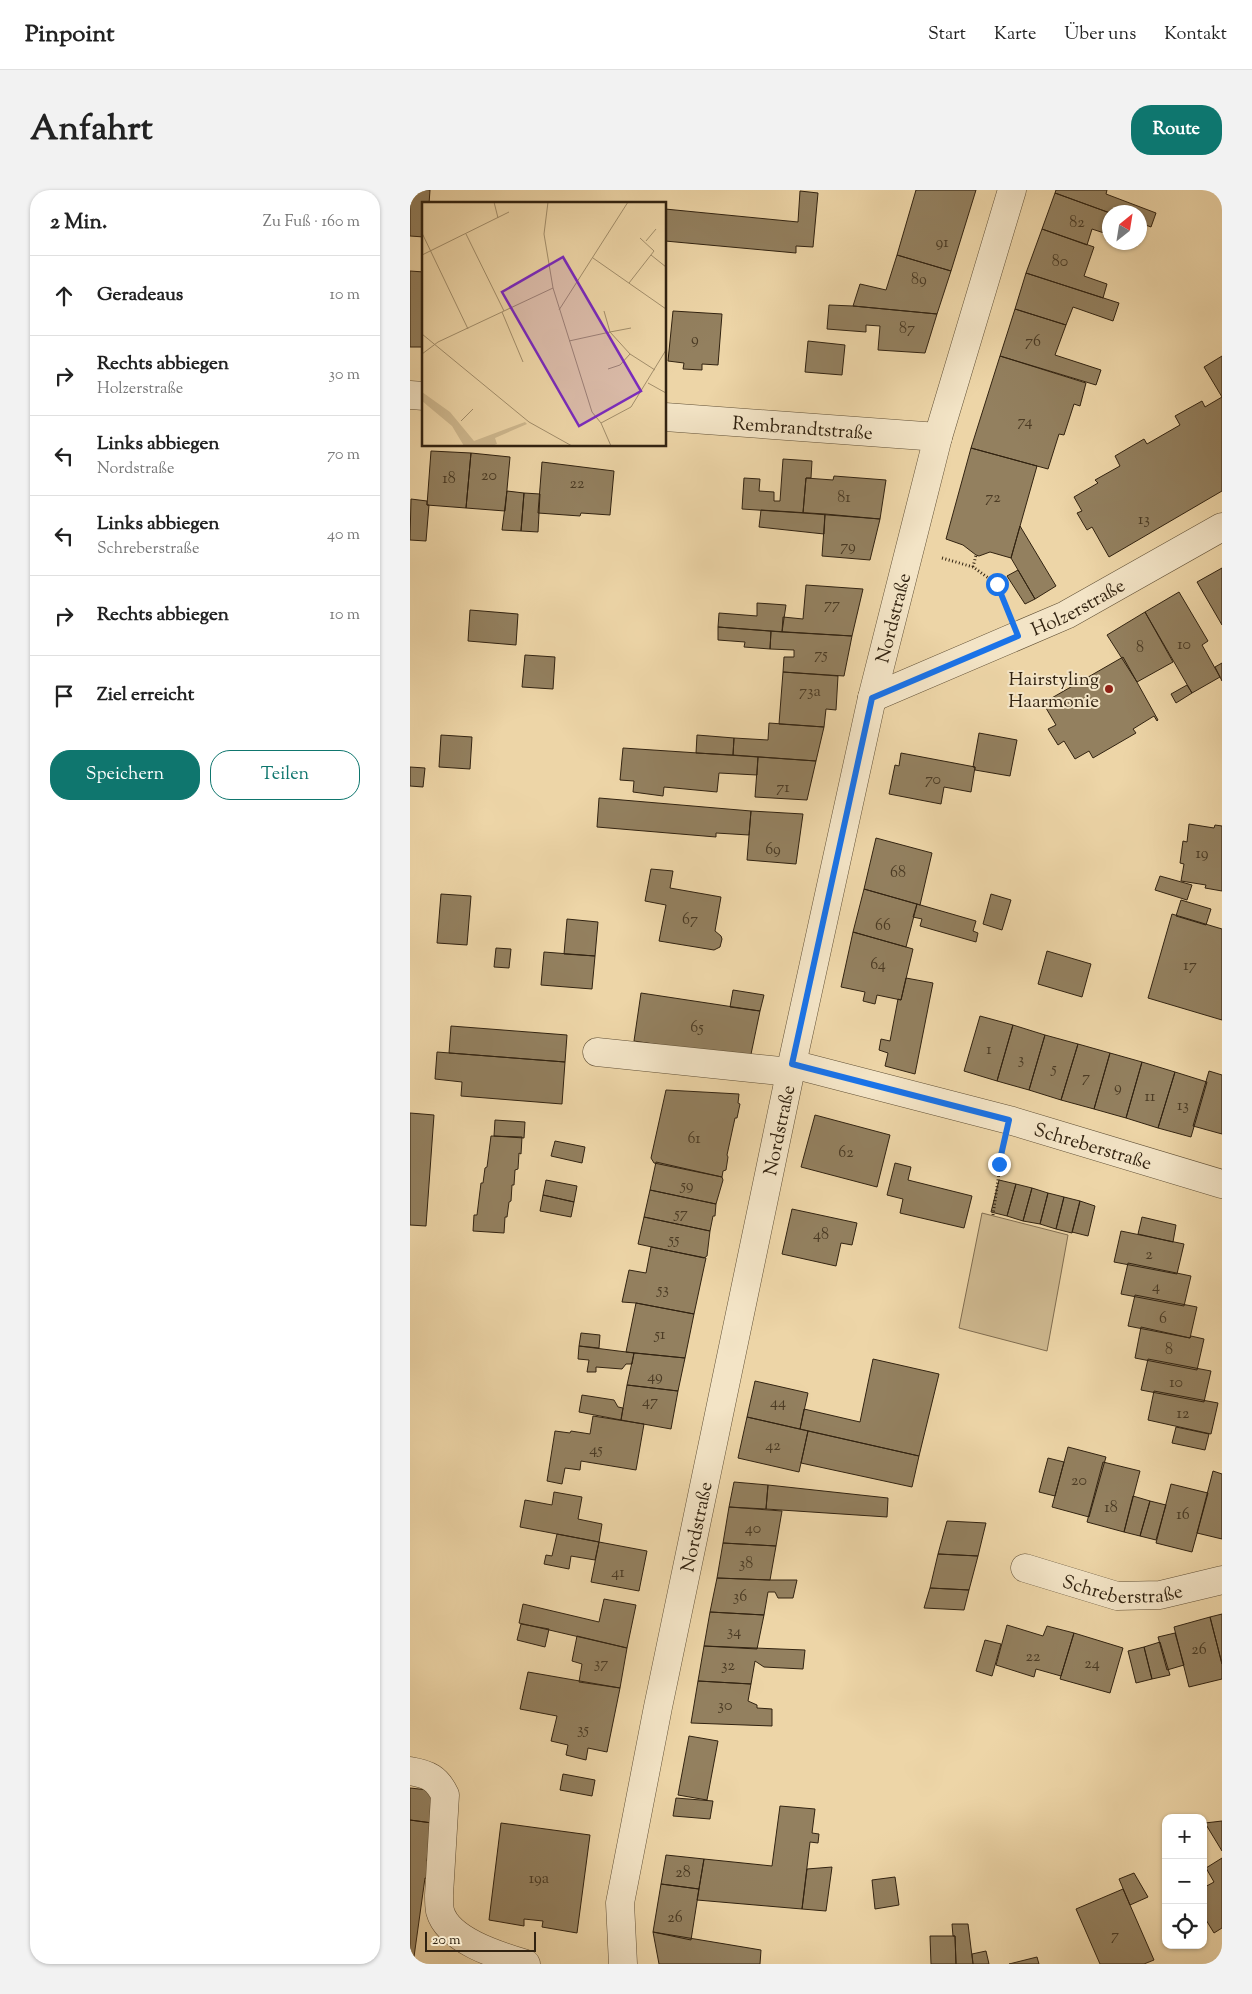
<!DOCTYPE html>
<html lang="de">
<head>
<meta charset="utf-8">
<style>
  body { margin:0; font-family:"Sorts Mill Goudy",serif; background:#f2f2f2; color:#222 }
  .controls { position:absolute; right:15px; bottom:15px; display:grid; overflow:hidden; border-radius:10px; box-shadow:0 1px 4px #0004 }
  .controls button { width:45px; height:45px; display:grid; place-items:center; padding:0; border:0; border-bottom:1px solid #e0e0e0; background:#fff; color:#222; font:25px sans-serif }
  .compass { position:absolute; left:692px; top:15px; width:45px; height:45px; border-radius:50%; background:#fff; box-shadow:0 1px 4px #0004; rotate:30deg }
  .scale { position:absolute; left:15px; bottom:12px; width:111px; box-sizing:border-box; padding-left:5px; border:2px solid #322311; border-top:0; font-size:14px; line-height:18px; white-space:nowrap; color:#322311; -webkit-text-stroke:4px #f3e4c6; paint-order:stroke }
  .stop { position:absolute; width:15px; height:15px; margin:-11px; border:4px solid #1a73e8; border-radius:50%; background:#fff }
  .stop.end { background:#1a73e8; border-color:#fff; box-shadow:0 1px 5px #0008 }
  .list { margin:0; padding:0; list-style:none }
  h2 { display:flex; justify-content:space-between; align-items:center; height:65px; margin:0; padding:0 20px; font-size:21px }
  h2 small { font-size:16px; font-weight:400; color:#767676 }
  .list li { display:grid; grid-template-columns:32px 1fr auto; gap:15px; align-items:center; box-sizing:border-box; height:80px; padding:0 20px; border-top:1px solid #e0e0e0 }
  .list b { display:block; font-size:19px; white-space:nowrap }
  .list p { margin:0; font-size:16px; white-space:nowrap; color:#767676 }
  .list em { font-size:16px; font-style:normal; color:#767676 }
  .actions { display:flex; gap:10px; padding:15px 20px }
  .actions a { flex:1; padding:11px 0; border:1px solid #0f766e; border-radius:20px; text-align:center; font-size:18px; color:#0f766e }
  .actions .main { background:#0f766e; color:#fff }
  .icon { flex:none; width:28px; height:28px; fill:none; stroke:currentColor; stroke-width:2; stroke-linecap:round; stroke-linejoin:round }
  .map { position:relative; flex:none; width:812px; height:1774px; overflow:hidden; border-radius:20px }
  header { display:flex; align-items:center; gap:30px; box-sizing:border-box; height:70px; padding:0 25px; background:#fff; border-bottom:1px solid #e0e0e0 }
  header strong { font-size:24px }
  nav { display:flex; gap:28px; margin-inline-start:auto; font-size:18px }
  .intro { display:flex; align-items:center; justify-content:space-between; box-sizing:border-box; height:120px; padding:0 30px }
  h1 { margin:0; font-size:35px }
  .button { padding:12px 22px; border-radius:20px; background:#0f766e; color:#fff; font-size:18px; font-weight:700 }
  main { display:flex; gap:30px; padding:0 30px }
  aside { flex:1; background:#fff; border-radius:20px; box-shadow:0 1px 4px #0004 }
  .map>svg:first-child { display:block }
  .green { fill:#cdb78e; stroke:#806d50 }
  .building { fill:#93805f; stroke:#322311 }
  .lines { fill:none; stroke-linecap:round; stroke-linejoin:round }
  .minor-casing { stroke:#615036; stroke-width:29 }
  .path { stroke:#322311; stroke-width:3; stroke-dasharray:1 2.5; stroke-linecap:butt }
  .minor { stroke:#f3e4c6; stroke-width:28 }
  .route { stroke:#1a73e8; stroke-width:6 }
  .poi-dot { fill:#8f2418; stroke:#f3e4c6; stroke-width:2 }
  .labels { text-anchor:middle; stroke-width:4; stroke-linejoin:round; paint-order:stroke }
  .number-label { font-size:16px; fill:#4a3a24 }
  .street-label { font-size:19px; fill:#322311; stroke:#f3e4c6 }
  .poi-label { font-size:19px; fill:#322311; stroke:#f3e4c6; text-anchor:end }
  .inset-road { fill:none; stroke:#a28e6b; stroke-width:1 }
  .view { fill:#7b2cbf; fill-opacity:0.15; stroke:#7b2cbf; stroke-width:2.5 }
  .inset-edge { fill:none; stroke:#322311; stroke-width:2.5 }
</style>
</head>
<body>
<header>
<strong>Pinpoint</strong>
<nav><a>Start</a><a>Karte</a><a>Über uns</a><a>Kontakt</a></nav>
</header>
<div class="intro"><h1>Anfahrt</h1><a class="button">Route</a></div>
<main>
<aside>
<h2>2 Min.<small>Zu Fuß · 160 m</small></h2>
<ul class="list">
<li><svg class="icon" aria-label="ahead" viewBox="0 0 24 24"><path d="M12 20V5M6 11l6-6 6 6"/></svg><div><b>Geradeaus</b></div><em>10 m</em></li>
<li><svg class="icon" aria-label="right" viewBox="0 0 24 24"><path d="M7 20v-9h11M14 6l5 5-5 5"/></svg><div><b>Rechts abbiegen</b><p>Holzerstraße</p></div><em>30 m</em></li>
<li><svg class="icon" aria-label="left" viewBox="0 0 24 24"><path d="M17 20v-9H6M10 6l-5 5 5 5"/></svg><div><b>Links abbiegen</b><p>Nordstraße</p></div><em>70 m</em></li>
<li><svg class="icon" aria-label="left" viewBox="0 0 24 24"><path d="M17 20v-9H6M10 6l-5 5 5 5"/></svg><div><b>Links abbiegen</b><p>Schreberstraße</p></div><em>40 m</em></li>
<li><svg class="icon" aria-label="right" viewBox="0 0 24 24"><path d="M7 20v-9h11M14 6l5 5-5 5"/></svg><div><b>Rechts abbiegen</b></div><em>10 m</em></li>
<li><svg class="icon" aria-label="arrive" viewBox="0 0 24 24"><path d="M6 21V4h12l-3 4 3 4H6"/></svg><div><b>Ziel erreicht</b></div></li>
</ul>
<div class="actions"><a class="main">Speichern</a><a>Teilen</a></div>
</aside>
<div class="map">
<svg width="812" height="1774" viewBox="0 0 812 1774">
  <rect width="100%" height="100%" fill="#edd5a7"/>
  <filter id="stains"><feTurbulence type="fractalNoise" baseFrequency=".004" numOctaves="4"/><feColorMatrix values="0 0 0 0 .2 0 0 0 0 .09 0 0 0 0 .02 0 0 0 .5 -.17"/></filter>
  <radialGradient id="worn" r=".72"><stop offset=".6" stop-color="#630" stop-opacity="0"/><stop offset="1" stop-color="#630" stop-opacity=".3"/></radialGradient>
  <path class="green" d="M572 1023 658 1045 637 1161 549 1138Z"/>
  <path class="building" d="M0 0H20L19 14H14V47L0 46Z
    M506 0H566L541 81 487 65Z
    M646 0H697L696 4 746 23 741 37 730 33V22L700 23 645 3Z
    M390 1 408 3 403 57 386 56V63L255 51V19L388 32Z
    M645 3 700 23V45L682 39 677 55 632 39Z
    M632 39 684 57 674 86 697 94 693 108 616 83Z
    M487 65 541 81 527 124 443 116 450 94 476 100Z
    M0 81 14 82V157H0Z
    M616 83 709 113 703 131 663 117 656 135 605 119Z
    M419 115 443 116 527 124 515 163 468 160 470 136 456 135V142L417 139Z
    M605 119 656 135 645 165 691 180 686 195 590 166Z
    M263 121 312 124 308 175 292 174V180L273 179 274 173 258 171Z
    M398 151 435 155 432 185 395 182Z
    M590 166 676 193 670 216 664 214 654 245 649 244 638 279 561 258Z
    M812 166V207L794 177Z
    M812 207V301L699 367 682 337 677 340 667 323 672 321 664 307 688 293 685 290 710 276 705 266 734 249 737 254 770 235 765 226 792 211 795 217Z
    M561 258 627 276 601 368 580 362 569 366 566 365 553 355 536 349Z
    M21 261 61 263 56 318 17 315Z
    M61 263 100 267 95 321 56 318Z
    M373 269 402 271 401 288H396L393 323 332 319 334 288 350 289 349 301 364 302V311H370Z
    M132 272 204 281 200 325 171 323 170 326 128 323Z
    M424 286 476 290 470 329 393 323 396 288 423 290Z
    M97 301 114 303 111 341 92 340Z
    M114 303 130 304 128 342 111 341Z
    M1 309 17 311V315H19L16 351 0 350Z
    M351 320 415 324 414 344 349 337Z
    M415 324 470 329 460 370 412 366Z
    M610 336 646 396 625 409 601 368Z
    M812 378V435L787 392Z
    M608 380 625 409 615 414 597 386Z
    M396 395 453 399 442 446 372 442 373 427 393 429Z
    M769 402 798 451 792 455 810 487 782 503 735 422Z
    M347 413 376 415 372 442 308 437 309 423 347 426Z
    M60 420 108 424 106 455 58 451Z
    M735 422 763 472 727 492 697 445Z
    M308 437 361 441 360 459 334 457 335 452 308 450Z
    M361 441 442 446 434 486 373 482 374 467H384V460L360 459Z
    M115 465 145 467 143 499 112 497Z
    M713 467 748 530 747 531 744 526 723 539 726 543 683 568 679 561 665 569 654 551 648 555 638 539 646 535 633 513Z
    M812 473V491L805 477Z
    M373 482 428 486 426 520 416 519 414 537 369 534Z
    M777 495 782 503 766 513 761 504Z
    M359 533 414 537 406 571 323 565 324 548 358 550Z
    M569 543 607 550 600 586 565 580V577H563Z
    M31 545 62 547 60 579 29 577Z
    M287 545 324 548 323 565 286 563Z
    M213 558 348 567 347 585 309 583 307 602 254 597 253 606 223 602 224 591 210 590Z
    M491 563 565 577 561 602 534 597 531 614 479 604 485 575 489 576Z
    M348 567 406 571 397 610 345 607Z
    M0 577 15 578 13 597 0 596Z
    M189 608 341 621 339 645 306 643V647L187 637Z
    M341 621 393 624 386 674 337 670Z
    M779 634 804 638 805 635 812 636V701L795 698 796 695 771 691 774 674 770 673 773 651 777 652Z
    M466 648 522 663 510 715 454 699Z
    M241 679 263 681 260 698 311 707 305 741 311 746 312 749 310 757 304 760 249 751 256 715 235 711Z
    M750 686 782 695 777 710 745 700Z
    M454 699 507 714 496 757 443 742Z
    M31 704 61 706 57 755 27 753Z
    M581 704 601 710 592 740 573 734Z
    M771 710 801 719 796 735 766 726Z
    M507 714 566 731 563 741 568 743 566 752 510 736 512 729 503 727Z
    M762 724 812 739V830L738 808Z
    M157 729 188 732 185 766 154 764Z
    M443 742 503 759 491 810 467 805 465 814 453 811 455 802 431 797Z
    M86 758 101 759 99 778 84 777Z
    M637 761 681 774 672 807 628 794Z
    M134 762 185 766 182 799 131 795Z
    M496 788 523 793 505 884 475 876 478 863 469 860 471 849 480 851 488 809 491 810Z
    M323 800 354 805 350 821 320 817Z
    M231 803 350 821 340 869 224 851Z
    M570 826 603 835 587 891 554 881Z
    M603 835 635 845 619 900 587 891Z
    M41 836 157 845 155 872 39 863Z
    M635 845 668 854 651 910 619 900Z
    M668 854 700 863 684 919 651 910Z
    M27 862 155 872 152 914 51 906 52 892 25 889Z
    M700 863 732 872 716 928 684 919Z
    M732 872 765 882 748 938 716 928Z
    M799 881 812 885V944L783 936Z
    M765 882 797 892 781 947 748 938Z
    M256 900 329 904 328 913 330 914 327 928H325L317 965 318 967 316 980 313 981 312 987 244 973 241 968Z
    M0 923 24 925 16 1036 0 1035Z
    M405 925 480 945 467 997 391 977Z
    M85 930 115 932 114 948 84 946Z
    M81 946 112 947 111 964 109 963 108 979 105 980 104 995H102L101 1011 99 1012 97 1027H95L94 1043 63 1041 64 1025H67L71 993H73L75 978 77 977Z
    M145 951 175 957 172 973 141 966Z
    M246 972 312 987 313 990 306 1014 240 1000Z
    M485 973 501 977 498 990 562 1006 554 1038 490 1023 493 1009 477 1005Z
    M136 990 167 996 164 1012 133 1005Z
    M589 990 606 994 597 1026 581 1022Z
    M606 994 622 998 613 1031 597 1026Z
    M622 998 638 1003 630 1034 613 1031Z
    M240 1000 306 1014 305 1026H303L300 1041 234 1027Z
    M638 1003 654 1007 646 1039 630 1034Z
    M133 1005 164 1012 161 1027 130 1021Z
    M654 1007 670 1011 662 1043 646 1039Z
    M670 1011 685 1016 678 1046 662 1042Z
    M382 1019 447 1033 442 1055 431 1053 426 1076 372 1064Z
    M234 1027 300 1041 297 1066 294 1068 228 1054Z
    M732 1027 766 1035 763 1052 728 1044Z
    M711 1041 774 1054 767 1084 704 1072Z
    M241 1057 296 1068 284 1124 226 1113 212 1112 219 1080 236 1083Z
    M718 1073 781 1086 774 1116 711 1104Z
    M725 1105 787 1117 780 1148 718 1136Z
    M226 1113 284 1124 275 1168 216 1162Z
    M731 1137 780 1148 781 1146 794 1149 787 1180 725 1168Z
    M171 1143 190 1145 189 1158 169 1156Z
    M169 1156 224 1163 222 1174H216L212 1179 186 1177V1182H177L179 1170 168 1169Z
    M224 1163 275 1168 268 1201 217 1195Z
    M463 1169 529 1184 509 1266 390 1239 394 1219 450 1232Z
    M738 1169 801 1181 794 1212 731 1200Z
    M345 1191 398 1203 390 1239 337 1227Z
    M217 1195 268 1201 261 1239 211 1230Z
    M744 1201 808 1213 801 1244 738 1230Z
    M172 1205 204 1210 208 1217 213 1218 211 1230 169 1222Z
    M183 1226 234 1234 226 1280 171 1271 170 1280 155 1278 152 1294 137 1291 145 1241 160 1243 161 1241 180 1244Z
    M337 1227 398 1241 389 1282 328 1268Z
    M766 1237 799 1244 795 1260 762 1253Z
    M398 1241 509 1266 502 1297 391 1273Z
    M658 1257 696 1267 679 1327 642 1317Z
    M638 1268 654 1272 645 1306 629 1302Z
    M693 1272 730 1281 714 1342 677 1332Z
    M803 1281 812 1284V1349L787 1343Z
    M324 1292 358 1295 356 1319 319 1317Z
    M761 1294 798 1303 782 1362 746 1353Z
    M358 1295 478 1308 477 1327 356 1319Z
    M144 1302 172 1307 168 1329 192 1334 189 1352 110 1337 115 1310 142 1315Z
    M723 1306 740 1311 730 1346 714 1342Z
    M740 1311 756 1315 746 1350 730 1346Z
    M319 1317 372 1321 366 1356 313 1353Z
    M537 1331 576 1333 568 1366 528 1364Z
    M147 1344 189 1352 185 1370 161 1366 159 1379 134 1374 136 1365 142 1366Z
    M189 1352 237 1361 229 1401 181 1392Z
    M313 1353 366 1356 360 1390 307 1388Z
    M528 1364 568 1366 559 1400 520 1398Z
    M307 1388 360 1390H387L383 1408H368L365 1402H358L354 1425 300 1422Z
    M520 1398 559 1400 554 1420 514 1418Z
    M194 1409 226 1415 217 1458 109 1433 113 1414 189 1432Z
    M300 1422 354 1425 347 1459 294 1456Z
    M812 1424V1474L800 1427Z
    M800 1427 812 1474V1489L779 1497 764 1437Z
    M111 1434 139 1439 135 1457 107 1450Z
    M597 1435 633 1446 637 1436 664 1443 651 1486 626 1479 624 1487 586 1475Z
    M664 1443 713 1458 700 1503 650 1489Z
    M765 1443 774 1475 757 1480 748 1447Z
    M167 1446 217 1458 210 1498 169 1492 172 1474 162 1471Z
    M575 1450 591 1454 582 1486 566 1481Z
    M750 1452 760 1485 742 1489 734 1457Z
    M294 1456 395 1460 393 1479 354 1477 345 1471 341 1494 288 1491Z
    M734 1457 742 1489 726 1493 718 1461Z
    M118 1482 210 1498 197 1562 178 1558 176 1570 156 1565 158 1555 141 1551 147 1526 110 1519Z
    M288 1491 341 1494 338 1511 347 1515V1518L362 1519V1536L281 1533Z
    M279 1546 308 1551 297 1610 268 1605Z
    M153 1584 185 1590 182 1606 150 1600Z
    M0 1598 27 1601 22 1633 0 1630Z
    M266 1608 303 1611 300 1629 263 1626Z
    M370 1616 405 1619 402 1643 409 1644 408 1653 400 1652 392 1719 287 1710 294 1669 362 1676Z
    M0 1630 22 1633 17 1671 22 1672 20 1689 15 1688 3 1774H0Z
    M812 1631V1661L795 1633Z
    M91 1633 180 1645 167 1743 132 1737 133 1731 114 1729V1736L79 1730Z
    M256 1665 294 1669 289 1699 251 1694Z
    M812 1668V1738L804 1743 793 1725V1698L804 1692 796 1678Z
    M422 1677 416 1721 392 1719 397 1679Z
    M724 1683 738 1707 720 1715 709 1689Z
    M485 1687 489 1715 465 1719 462 1690Z
    M251 1694 289 1699 281 1750 243 1742Z
    M713 1699 744 1770 734 1774H690L666 1719Z
    M542 1734H558L563 1774H546L545 1746H543Z
    M243 1742 351 1760 350 1774H249Z
    M520 1746H545L546 1774H521Z
    M576 1761 579 1774H563L562 1764Z
    M627 1767 629 1774H599Z"/>
  <g class="lines">
    <g class="minor-casing">
      <g id="minor">
        <path d="M0 205 14 206"/>
        <path id="s1" d="M255 227 528 247"/>
        <path id="s2" d="M462 508 656 425 812 337"/>
        <path d="M187 862 380 882"/>
        <path id="s3" d="M382 874 599 930 812 994"/>
        <path id="s4" d="M615 1378 707 1406 750 1405 812 1390"/>
        <path d="M0 1581C18 1584 27 1588 35 1605L29 1705C29 1710 29 1716 30 1721 38 1751 90 1766 116 1774"/>
        <path id="s5" d="M213 1774 210 1713 248 1517 382 874 462 508 528 247 602 0"/>
      </g>
    </g>
    <path class="path" d="M532 368 563 377 587 394 595 415
      M563 377 566 365
      M583 1025 592 962"/>
    <use href="#minor" class="minor"/>
  </g>
  <g class="lines">
    <path class="route" d="M587 394 608 446 462 508 382 874 599 930 589 974"/>
  </g>
  <circle class="poi-dot" cx="699" cy="499" r="5"/>
  <g class="labels">
    <g class="number-label">
      <text x="667" y="37">82</text>
      <text x="532" y="57">91</text>
      <text x="650" y="76">80</text>
      <text x="509" y="94">89</text>
      <text x="497" y="143">87</text>
      <text x="285" y="154">9</text>
      <text x="623" y="156">76</text>
      <text x="615" y="236">74</text>
      <text x="79" y="290">20</text>
      <text x="39" y="293">18</text>
      <text x="167" y="298">22</text>
      <text x="434" y="312">81</text>
      <text x="583" y="312">72</text>
      <text x="734" y="334">13</text>
      <text x="438" y="361">79</text>
      <text x="422" y="419">77</text>
      <text x="774" y="459">10</text>
      <text x="730" y="462">8</text>
      <text x="411" y="469">75</text>
      <text x="400" y="506">73a</text>
      <text x="523" y="594">70</text>
      <text x="373" y="602">71</text>
      <text x="363" y="664">69</text>
      <text x="792" y="668">19</text>
      <text x="488" y="687">68</text>
      <text x="280" y="734">67</text>
      <text x="473" y="740">66</text>
      <text x="468" y="779">64</text>
      <text x="780" y="780">17</text>
      <text x="287" y="842">65</text>
      <text x="579" y="864">1</text>
      <text x="611" y="874">3</text>
      <text x="644" y="883">5</text>
      <text x="676" y="892">7</text>
      <text x="708" y="902">9</text>
      <text x="740" y="911">11</text>
      <text x="773" y="920">13</text>
      <text x="284" y="953">61</text>
      <text x="436" y="967">62</text>
      <text x="277" y="1000">59</text>
      <text x="271" y="1028">57</text>
      <text x="411" y="1049">48</text>
      <text x="264" y="1054">55</text>
      <text x="739" y="1069">2</text>
      <text x="746" y="1101">4</text>
      <text x="253" y="1104">53</text>
      <text x="753" y="1133">6</text>
      <text x="250" y="1149">51</text>
      <text x="759" y="1164">8</text>
      <text x="245" y="1191">49</text>
      <text x="766" y="1197">10</text>
      <text x="240" y="1216">47</text>
      <text x="368" y="1217">44</text>
      <text x="773" y="1228">12</text>
      <text x="363" y="1260">42</text>
      <text x="186" y="1264">45</text>
      <text x="669" y="1295">20</text>
      <text x="701" y="1322">18</text>
      <text x="773" y="1329">16</text>
      <text x="343" y="1343">40</text>
      <text x="336" y="1378">38</text>
      <text x="208" y="1387">41</text>
      <text x="330" y="1411">36</text>
      <text x="324" y="1446">34</text>
      <text x="789" y="1464">26</text>
      <text x="623" y="1471">22</text>
      <text x="191" y="1478">37</text>
      <text x="682" y="1478">24</text>
      <text x="318" y="1480">32</text>
      <text x="315" y="1520">30</text>
      <text x="173" y="1544">35</text>
      <text x="273" y="1687">28</text>
      <text x="129" y="1693">19a</text>
      <text x="265" y="1732">26</text>
      <text x="705" y="1750">7</text>
    </g>
    <g class="street-label">
      <text dy="7" stroke="none"><textPath href="#s1" startOffset="138">Rembrandtstraße</textPath></text>
      <text dy="7" stroke="none"><textPath href="#s2" startOffset="225">Holzerstraße</textPath></text>
      <text dy="7" stroke="none"><textPath href="#s5" startOffset="1375">Nordstraße</textPath></text>
      <text dy="7" stroke="none"><textPath href="#s5" startOffset="850">Nordstraße</textPath></text>
      <text dy="7" stroke="none"><textPath href="#s3" startOffset="312">Schreberstraße</textPath></text>
      <text dy="7" stroke="none"><textPath href="#s5" startOffset="445">Nordstraße</textPath></text>
      <text dy="7" stroke="none"><textPath href="#s4" startOffset="101">Schreberstraße</textPath></text>
    </g>
    <g class="poi-label">
      <text x="689" y="495">Hairstyling<tspan x="689" dy="22">Haarmonie</tspan></text>
    </g>
  </g>
  <g transform="translate(12 12)">
    <rect width="244" height="244" fill="#edd5a7"/>
    <path d="M0 190 28 210 52 239 103 220 105 222 73 236 75 242 70 244H42L30 224 0 199Z" fill="#cdb78e"/>
    <path class="inset-road" d="M72 0 76 16M126 0 122 32 131 86 170 210 179 221 189 244M0 31 46 127M44 32 82 109M224 39 234 27M0 53 87 10M229 53 244 65M171 56 244 107M207 81 232 49 218 36M137 108 206 0M182 109 188 130 209 126M80 110 101 160M0 132 107 220 150 244M147 139 188 130 208 152 233 168M0 152 16 140 131 86M186 167 198 163 208 152M226 181 244 191M39 219 51 207M179 221 209 205 244 148"/>
    <path class="view" d="M141 55 219 189 157 224 80 90Z"/>
    <rect width="244" height="244" class="inset-edge"/>
  </g>
  <rect width="100%" height="100%" filter="url(#stains)"/>
  <rect width="100%" height="100%" fill="url(#worn)"/>
</svg>
<div class="controls">
<button>+</button>
<button>−</button>
<button><svg class="icon" aria-label="locate" viewBox="0 0 24 24"><circle cx="12" cy="12" r="6"/><path d="M12 2v4M12 18v4M2 12h4M18 12h4"/></svg></button>
</div>
<svg class="compass" viewBox="-18 -18 36 36"><path d="M0-13l5 13h-10z" fill="#e53935"/><path d="M0 13l5-13h-10z" fill="#767676"/></svg>
<div class="scale">20 m</div>
<div class="stop" style="left:587px;top:394px"></div>
<div class="stop end" style="left:589px;top:974px"></div>
</div>
</main>
</body>
</html>
